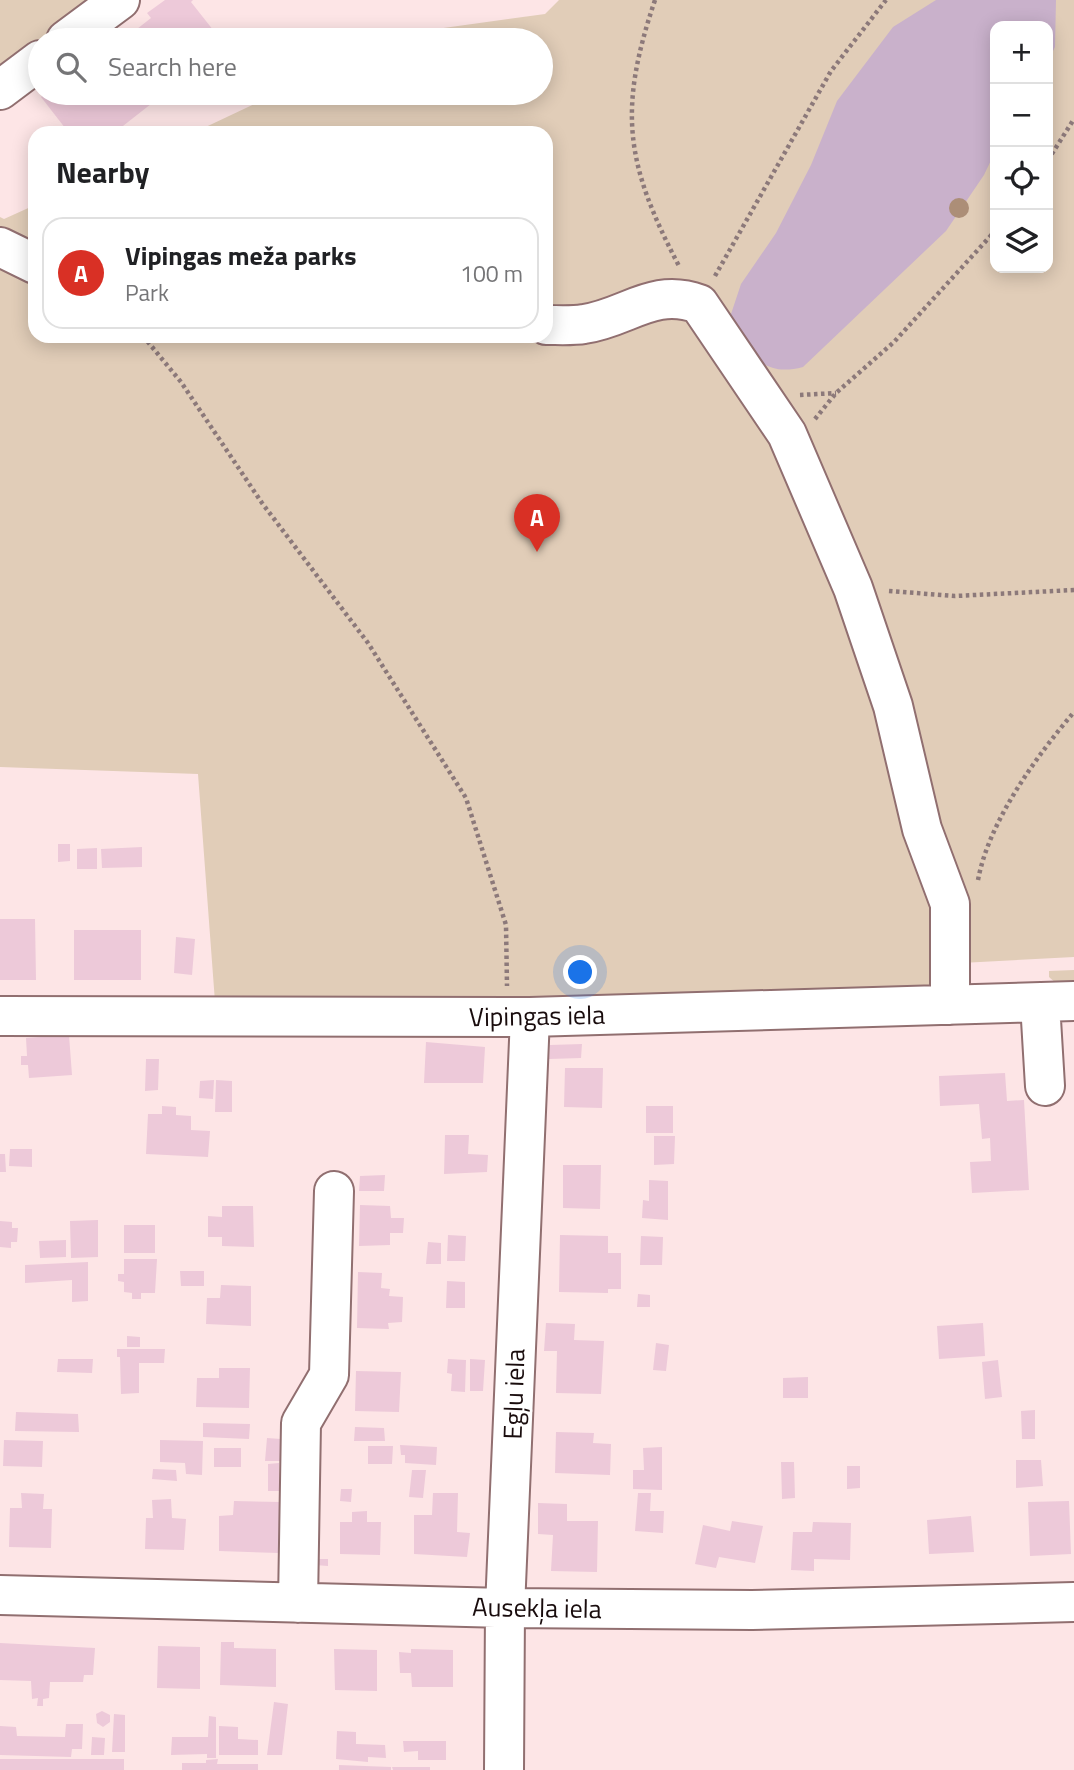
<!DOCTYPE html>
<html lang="en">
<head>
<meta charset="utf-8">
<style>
  body { margin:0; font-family:"Titillium Web",sans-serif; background:#f6f6f6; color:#202124 }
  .controls { position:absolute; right:21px; top:21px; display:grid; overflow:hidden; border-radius:14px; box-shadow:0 4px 18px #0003 }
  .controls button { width:63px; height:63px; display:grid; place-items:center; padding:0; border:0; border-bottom:2px solid #e0e0e0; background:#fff; color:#202124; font:35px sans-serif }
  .you { position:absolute; left:581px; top:973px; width:24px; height:24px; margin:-18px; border:5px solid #fff; border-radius:50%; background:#1a73e8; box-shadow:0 0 0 10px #1a73e833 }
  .badge { display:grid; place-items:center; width:46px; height:46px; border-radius:50%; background:#d93025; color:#fff; font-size:23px; font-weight:700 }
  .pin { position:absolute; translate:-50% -58px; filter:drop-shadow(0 2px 4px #0008) }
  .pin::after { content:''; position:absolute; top:37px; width:24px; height:21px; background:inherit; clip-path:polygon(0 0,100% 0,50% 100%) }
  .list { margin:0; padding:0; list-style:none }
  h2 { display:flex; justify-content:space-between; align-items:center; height:91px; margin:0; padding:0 28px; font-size:30px }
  h2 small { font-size:23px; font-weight:400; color:#757577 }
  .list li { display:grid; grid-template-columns:46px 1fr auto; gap:21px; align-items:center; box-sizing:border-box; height:112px; margin:0 14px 14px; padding:0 14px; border:2px solid #e0e0e0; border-radius:21px }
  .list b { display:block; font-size:26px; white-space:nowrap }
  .list p { margin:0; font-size:23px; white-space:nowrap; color:#757577 }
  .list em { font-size:23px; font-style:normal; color:#757577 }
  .icon { flex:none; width:38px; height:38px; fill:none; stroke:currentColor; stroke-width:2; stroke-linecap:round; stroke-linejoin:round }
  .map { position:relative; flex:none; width:1074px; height:1770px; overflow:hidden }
  .search { position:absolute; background:#fff; box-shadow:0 4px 18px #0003; left:28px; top:28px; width:525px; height:77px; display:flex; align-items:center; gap:18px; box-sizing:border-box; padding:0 24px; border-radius:38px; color:#757577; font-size:26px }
  .panel { position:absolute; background:#fff; box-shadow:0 4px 18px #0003; left:28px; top:126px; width:525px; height:217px; border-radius:21px }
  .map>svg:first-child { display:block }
  .green { fill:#e1cdb8; fill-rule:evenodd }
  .water { fill:#c9b1cb }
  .building { fill:#edc9d9 }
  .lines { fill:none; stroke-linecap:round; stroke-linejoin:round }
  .minor-casing { stroke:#916f70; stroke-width:42 }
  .path { stroke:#8c797a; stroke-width:4.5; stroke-dasharray:3.5 3.5; stroke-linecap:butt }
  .minor { stroke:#fff; stroke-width:38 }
  .tree { fill:#ac8e77 }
  .labels { text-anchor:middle; stroke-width:5; stroke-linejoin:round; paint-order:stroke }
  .street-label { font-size:26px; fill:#190c0d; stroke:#fff }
</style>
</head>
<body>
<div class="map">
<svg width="1074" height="1770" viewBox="0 0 1074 1770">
  <rect width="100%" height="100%" fill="#fde5e6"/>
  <path class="green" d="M0 0H101L51 40H40V49L0 81Z
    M559 0H1074V957L942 964 931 988 587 1005 215 1002 198 774 0 767V217L4 219 35 205V336H546V133H193L278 93H541V40H378L386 36 545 14ZM995 26H1048V268H995Z
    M1074 970V985H1058L1049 977V971Z"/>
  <path class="water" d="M936 0H1056L1055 47 1048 61V26H995V152L984 175 946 231 803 367C761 378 751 352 728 323L741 284 776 233 811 165 837 101 893 27Z"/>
  <path class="building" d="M165 0H193L191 2 221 40H123L151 18 147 13Z
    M46 93H165L114 133H69L41 97Z
    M58 844H70V861L58 862Z
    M142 847V867L102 868 101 849Z
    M97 848V869H77V849Z
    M0 919H35L36 980H0Z
    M74 930H141V980H74Z
    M176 937 195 939 192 975 174 973Z
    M69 1035 72 1075 29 1078 28 1065H21V1056H27L26 1038Z
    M426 1042 485 1047 483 1083H424Z
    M582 1044 581 1058 549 1059 550 1045Z
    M146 1059H159L158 1090 145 1091Z
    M565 1068H603L602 1108 564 1107Z
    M1005 1073 1007 1101 1024 1100 1029 1190 972 1193 970 1162 991 1161 990 1138 982 1139 979 1104 940 1106 939 1076Z
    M214 1080 213 1099 199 1098 200 1081Z
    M216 1080 232 1081V1112H215Z
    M162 1106 176 1107V1115L191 1116V1130L210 1131 208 1157 146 1154 148 1114H162Z
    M646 1106H673V1133H646Z
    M445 1135H469L468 1154 488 1155 487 1172 444 1174Z
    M654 1136H675L674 1164 654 1165Z
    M10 1149H32V1167L9 1166Z
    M0 1154H5L6 1172H0Z
    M563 1165H601L600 1209 563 1208Z
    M385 1175 384 1191H359L360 1176Z
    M649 1180 668 1181V1220L642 1218 643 1200 649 1201Z
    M360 1205 390 1206 391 1218H404L403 1233H390V1245L359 1246Z
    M222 1206H253L254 1247 222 1246V1237H208V1216L222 1217Z
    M98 1220V1257L71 1258 70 1221Z
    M0 1221 12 1222V1228H18L17 1242H11V1248L0 1247Z
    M124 1225H155V1253H124Z
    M448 1235 466 1236 465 1261H447Z
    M560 1235 608 1236V1253H621V1289H608V1293L559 1292Z
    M641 1236 663 1237 662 1265H640Z
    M66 1240V1257L40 1258 39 1241Z
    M428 1242 441 1243V1264H426Z
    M124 1259H157L155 1293H141V1299H132V1293L124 1292V1282L118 1281V1274H124Z
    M88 1262V1301L72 1302V1280L25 1283V1265Z
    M180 1271H204V1286H181Z
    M358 1272 382 1273 381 1288 390 1289 389 1296 403 1297 402 1322 388 1323 389 1329 357 1328Z
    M447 1281 465 1282V1308H446Z
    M221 1285 251 1286V1326L206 1324 207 1298H220Z
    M638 1294 650 1295V1307H637Z
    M546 1323 575 1324 574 1340 604 1341 601 1394 556 1393 557 1351H544Z
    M983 1323 985 1356 939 1359 937 1326Z
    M127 1336 140 1337V1347H127Z
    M656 1343 669 1345 666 1371 653 1370Z
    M117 1349H165L164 1363H139V1393L121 1394 120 1357H117Z
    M58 1359H93L92 1373 57 1372Z
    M448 1359 466 1360 465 1392 451 1391 452 1374 447 1373Z
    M470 1359 485 1360 483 1391H470Z
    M998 1360 1002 1397 985 1399 982 1362Z
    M219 1368H250L249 1408 196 1407 197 1378H219Z
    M356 1371 401 1372 399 1412 355 1411Z
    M808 1377V1398H783V1378Z
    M1035 1410V1439H1022L1021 1411Z
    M16 1412 78 1414 79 1432 15 1431Z
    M203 1423 250 1424 249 1439 203 1437Z
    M355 1427 384 1428 385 1441H354Z
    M556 1432 594 1433 593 1443 611 1444 610 1475 555 1473Z
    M267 1438 281 1439V1461H265Z
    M4 1440 43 1441 42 1467 3 1466Z
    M160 1440 203 1441 202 1475 186 1474 185 1463 160 1462Z
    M400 1445 437 1447 436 1465 405 1463V1455H401Z
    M368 1446H393L392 1464H368Z
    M662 1447V1490L633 1489V1470H644L643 1448Z
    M214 1448H241V1467H214Z
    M1016 1460H1041L1043 1486 1016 1488Z
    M781 1462H794L795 1498 782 1499Z
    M279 1463V1491H268V1464Z
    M847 1466H860V1488L847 1489Z
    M153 1469 176 1470 177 1481 152 1479Z
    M412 1470H426L423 1498 409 1497Z
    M341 1489H352L351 1502 340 1501Z
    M21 1493 44 1494 43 1509H52L51 1548 9 1547 10 1508H22Z
    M433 1493H458L457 1532 470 1533 467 1557 414 1554V1515H432Z
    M638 1493H651L650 1511H664L663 1533 635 1531Z
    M171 1499 172 1518 186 1519 184 1550 145 1549 146 1518H153L152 1500Z
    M234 1501 280 1502 279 1553 219 1551V1516L233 1515Z
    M1069 1501 1071 1554 1030 1556 1028 1502Z
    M538 1503 567 1504V1521H598L597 1572 551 1571 553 1535 538 1534Z
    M367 1511V1522H381L380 1555 340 1554V1522H352V1512Z
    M971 1516 974 1552 929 1554 927 1520Z
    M732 1521 763 1526 755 1563 719 1557 716 1568 695 1564 703 1525 730 1531Z
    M813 1522 851 1523 850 1560 814 1559V1571L791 1570 793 1532H812Z
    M315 1559H328V1566L315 1565Z
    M221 1642H234V1648L276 1649V1687L220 1685Z
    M0 1643 95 1648 93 1675H84L83 1682H50L49 1698 43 1699V1706H37L38 1698 32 1699 31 1681 0 1680Z
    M158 1646 200 1647V1689L157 1688Z
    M334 1649 377 1650V1691L335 1690Z
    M411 1649 453 1650V1687H412L411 1673H400L399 1652 411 1653Z
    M274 1702 288 1704 282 1755H267Z
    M102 1711 110 1715V1722L103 1727 97 1723 96 1714Z
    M114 1714 125 1715V1752H112Z
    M209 1716 216 1717V1758H207V1754L171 1755 172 1737H208Z
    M66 1724H83L82 1749H72L71 1757 0 1755V1726L16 1727 17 1736 65 1737Z
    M219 1726 238 1727V1739L258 1740V1755H219Z
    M337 1731 356 1732V1744L385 1745 386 1758 368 1757V1762L336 1759Z
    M92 1737 105 1738 104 1755H91Z
    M403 1741H446V1760H418V1751L404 1752Z
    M0 1759H124V1770H0Z
    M218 1759 217 1764H258V1770H182V1763H206V1760Z
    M339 1765 391 1767V1770H339Z
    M392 1767H430V1770H393Z"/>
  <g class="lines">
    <g class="minor-casing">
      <path id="minor" d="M66 40 120 0
        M0 90 40 60
        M0 247 35 264
        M546 325C558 325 572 326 584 324 627 318 653 287 699 304L787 434 853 588 893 706 922 829 950 904V1005
        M1040 1003 1045 1086
        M0 1016 530 1017 1074 1001
        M0 1595 505 1608 752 1610 1074 1602
        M298 1603 301 1423 329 1375 334 1191
        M504 1770 505 1608 530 1017"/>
    </g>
    <path class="path" d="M655 0C618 110 625 163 679 266
      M1048 160 1074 119
      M715 276 831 71 886 0
      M143 336 181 382 262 503 368 643 466 798 506 925 507 986
      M800 395 836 393
      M815 419 836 393 894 342 995 231
      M889 591 955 596 1074 590
      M978 880C989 821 1036 757 1074 712"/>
    <use href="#minor" class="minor"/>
  </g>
  <circle class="tree" cx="959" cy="208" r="10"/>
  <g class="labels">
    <g class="street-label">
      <text transform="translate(537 1016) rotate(-1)" y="9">Vipingas iela</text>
      <text transform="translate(514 1394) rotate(-88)" y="9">Egļu iela</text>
      <text transform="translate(537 1608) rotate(1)" y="9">Ausekļa iela</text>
    </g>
  </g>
</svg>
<div class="controls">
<button>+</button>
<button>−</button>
<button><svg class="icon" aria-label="locate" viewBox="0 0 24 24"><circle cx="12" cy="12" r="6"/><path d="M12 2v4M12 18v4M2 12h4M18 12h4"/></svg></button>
<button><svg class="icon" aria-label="layers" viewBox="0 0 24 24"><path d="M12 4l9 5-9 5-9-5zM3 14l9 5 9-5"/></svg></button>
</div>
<div class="you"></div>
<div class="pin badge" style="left:537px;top:552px">A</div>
<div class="search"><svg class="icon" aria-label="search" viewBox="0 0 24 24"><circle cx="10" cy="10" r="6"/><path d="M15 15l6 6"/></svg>Search here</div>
<section class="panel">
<h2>Nearby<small></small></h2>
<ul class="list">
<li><span class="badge">A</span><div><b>Vipingas meža parks</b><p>Park</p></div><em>100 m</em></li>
</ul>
</section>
</div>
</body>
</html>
